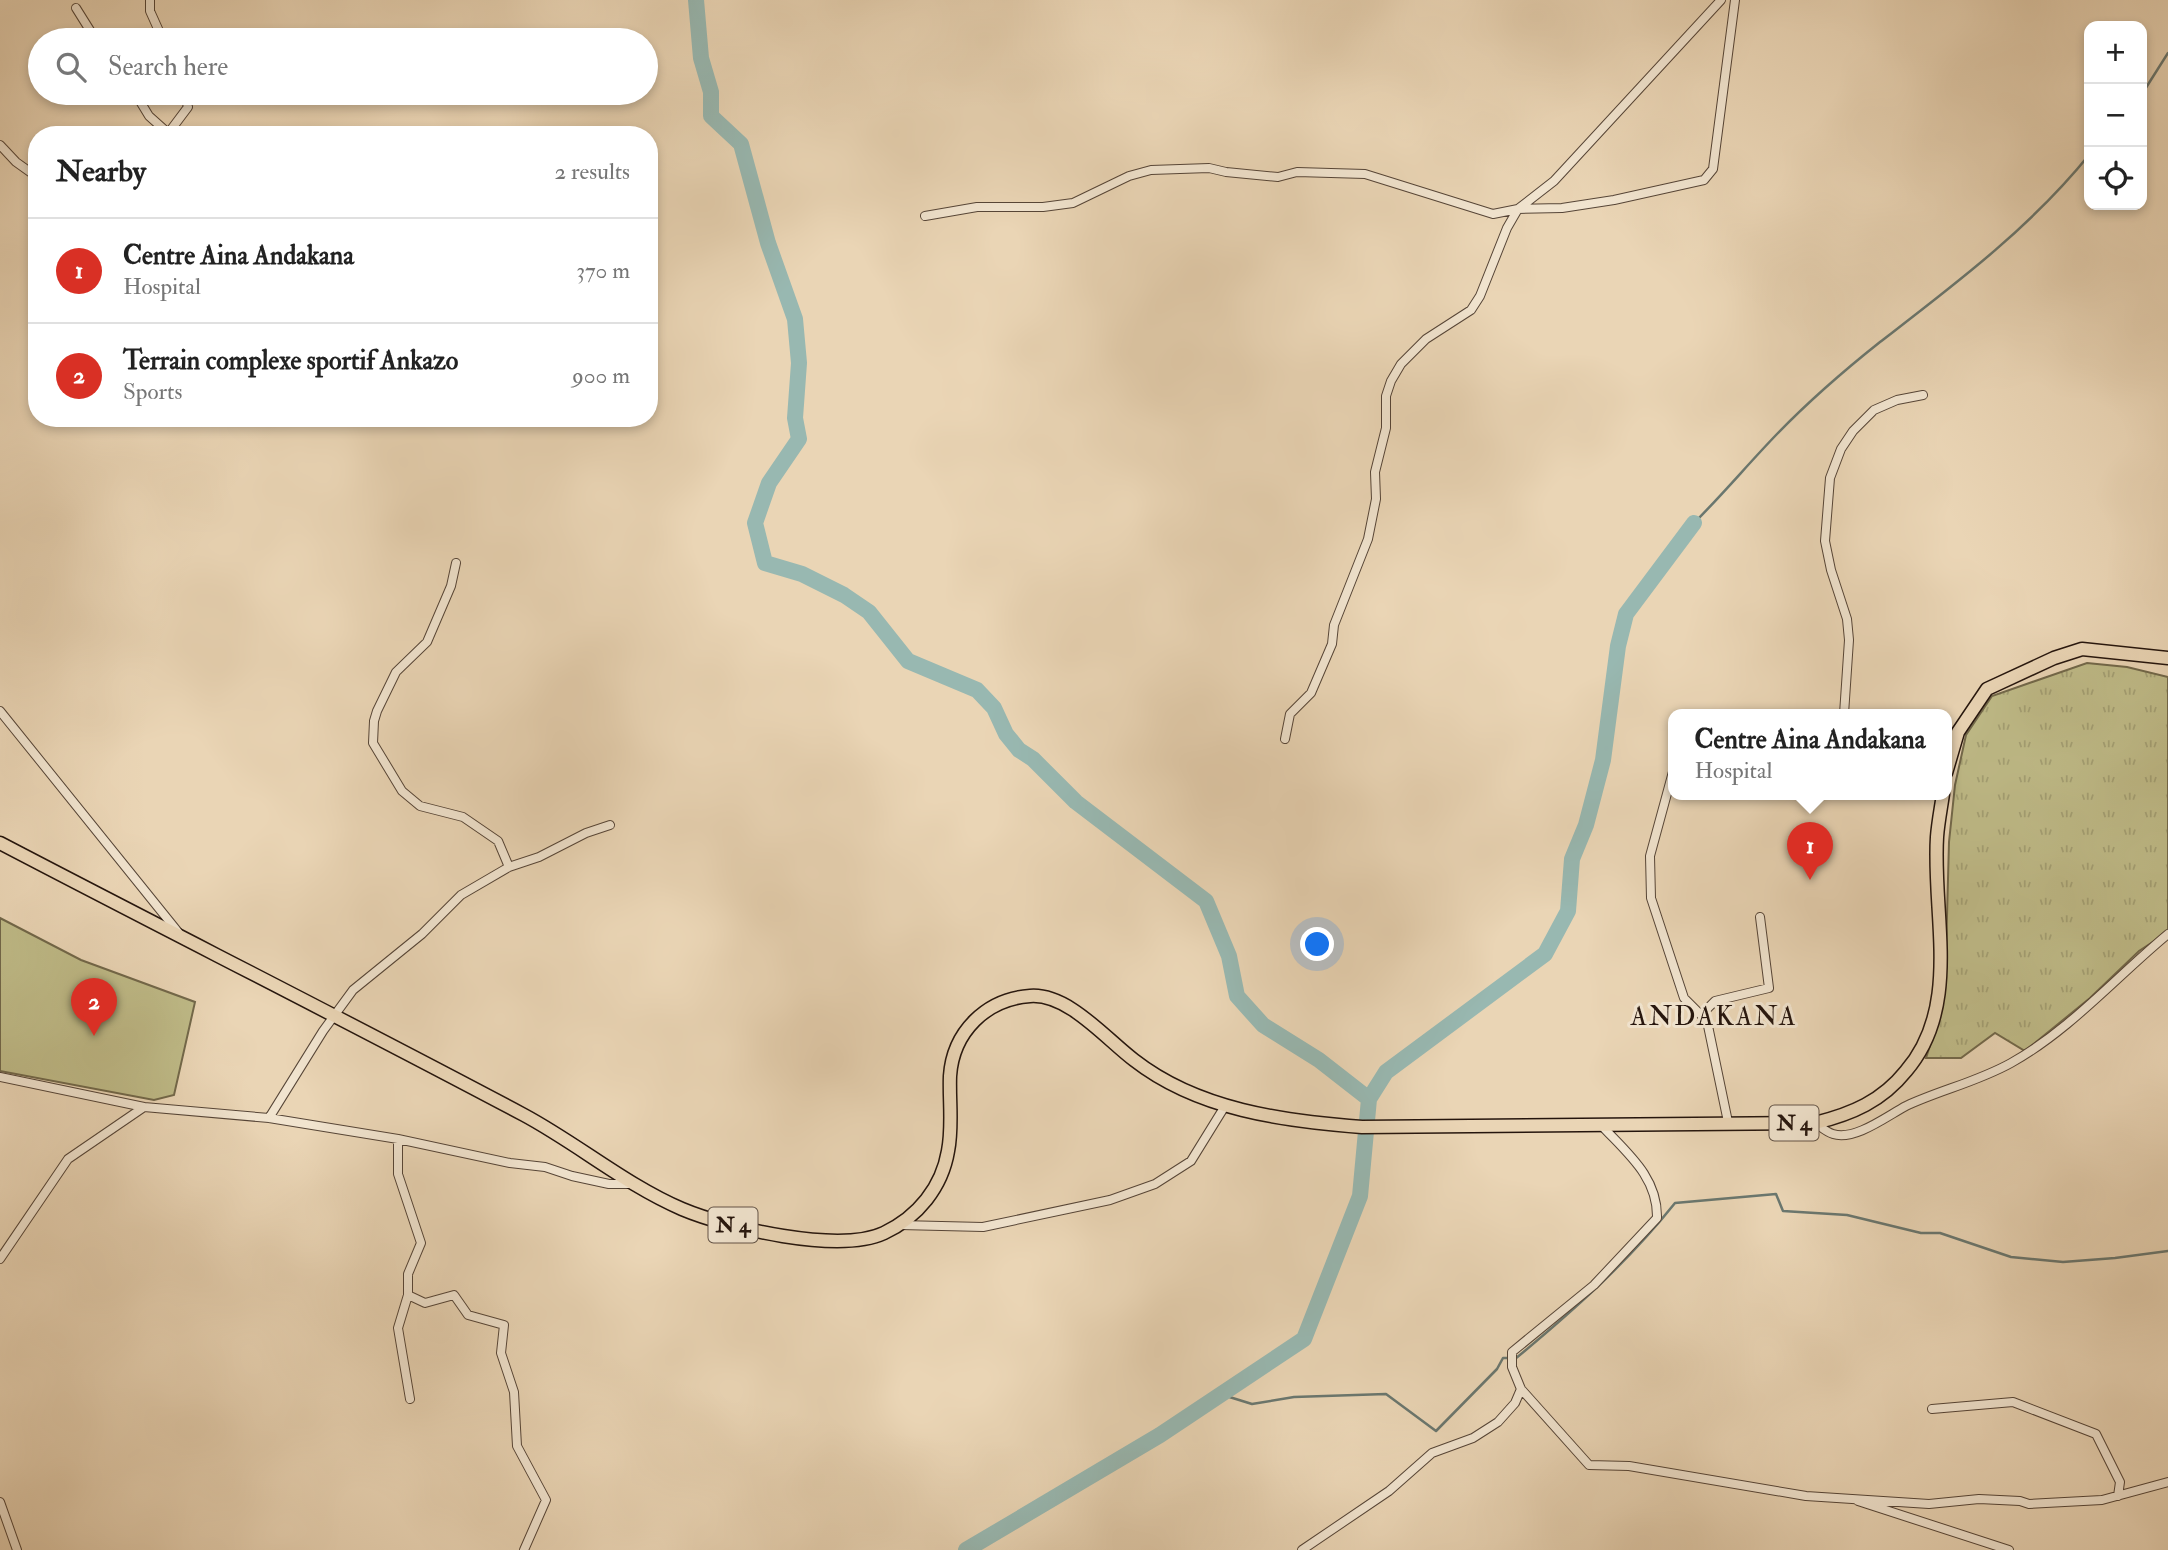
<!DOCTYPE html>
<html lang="en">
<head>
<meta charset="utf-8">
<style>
  body { margin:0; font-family:"IM FELL Double Pica",serif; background:#f2f2f2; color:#222 }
  .controls { position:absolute; right:21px; top:21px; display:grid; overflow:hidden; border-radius:14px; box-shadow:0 4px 10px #0003 }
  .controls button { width:63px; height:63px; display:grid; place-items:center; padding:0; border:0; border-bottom:2px solid #e0e0e0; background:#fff; color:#222; font:35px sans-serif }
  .you { position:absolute; left:1318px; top:945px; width:24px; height:24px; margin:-18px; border:5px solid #fff; border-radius:50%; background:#1a73e8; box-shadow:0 0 0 10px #1a73e833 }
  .badge { display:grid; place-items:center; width:46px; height:46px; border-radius:50%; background:#d93025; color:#fff; font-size:23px; font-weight:700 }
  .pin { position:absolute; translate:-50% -58px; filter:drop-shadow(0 2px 4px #0008) }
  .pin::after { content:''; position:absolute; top:37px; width:24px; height:21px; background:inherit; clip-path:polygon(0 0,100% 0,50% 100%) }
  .popup { position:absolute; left:1668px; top:709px; width:284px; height:91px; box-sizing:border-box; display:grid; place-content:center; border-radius:14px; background:#fff; filter:drop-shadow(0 2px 5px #0005); font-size:23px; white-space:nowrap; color:#767676 }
  .popup b { font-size:26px; color:#222 }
  .popup::after { content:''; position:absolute; left:50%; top:100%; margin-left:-14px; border:14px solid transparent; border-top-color:#fff }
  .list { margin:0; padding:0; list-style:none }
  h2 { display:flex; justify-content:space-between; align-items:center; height:91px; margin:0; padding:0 28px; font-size:30px }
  h2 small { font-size:23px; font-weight:400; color:#767676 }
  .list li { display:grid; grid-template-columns:46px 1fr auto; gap:21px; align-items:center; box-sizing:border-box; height:105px; padding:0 28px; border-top:2px solid #e0e0e0 }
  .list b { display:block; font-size:26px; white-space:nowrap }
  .list p { margin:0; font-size:23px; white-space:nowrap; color:#767676 }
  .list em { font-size:23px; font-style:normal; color:#767676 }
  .icon { flex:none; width:38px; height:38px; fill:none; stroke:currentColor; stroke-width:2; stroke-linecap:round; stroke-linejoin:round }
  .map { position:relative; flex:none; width:2168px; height:1550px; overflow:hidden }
  .search { position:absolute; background:#fff; box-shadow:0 4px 10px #0003; left:28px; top:28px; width:630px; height:77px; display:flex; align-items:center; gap:18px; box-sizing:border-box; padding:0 24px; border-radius:38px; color:#767676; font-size:26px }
  .panel { position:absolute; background:#fff; box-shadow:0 4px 10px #0003; left:28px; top:126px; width:630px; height:301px; border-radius:28px }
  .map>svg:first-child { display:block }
  .grass { fill:url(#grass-tufts); stroke:#72684a; stroke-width:2 }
  .pitch { fill:#bfbb88; stroke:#72684a; stroke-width:2 }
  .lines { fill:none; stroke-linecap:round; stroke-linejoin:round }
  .stream { stroke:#6a776f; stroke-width:2.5 }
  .river { stroke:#98b8b1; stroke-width:16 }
  .street-casing { stroke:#564537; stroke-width:10 }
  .primary-casing { stroke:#25150d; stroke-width:15 }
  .street { stroke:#f1e4cf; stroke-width:8 }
  .primary { stroke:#ead5b5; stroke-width:12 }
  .labels { text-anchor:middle; stroke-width:6; stroke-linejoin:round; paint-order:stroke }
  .shield { fill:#f1e4cf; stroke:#625347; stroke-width:2 }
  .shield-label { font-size:21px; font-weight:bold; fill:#25150d }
  .quarter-label { font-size:26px; letter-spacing:2px; fill:#25150d; stroke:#f1e4cf }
</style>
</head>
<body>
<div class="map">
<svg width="2168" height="1550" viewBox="0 0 2168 1550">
  <defs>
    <pattern id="grass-tufts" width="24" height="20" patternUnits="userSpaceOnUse" patternTransform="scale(1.75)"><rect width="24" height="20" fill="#bfbb88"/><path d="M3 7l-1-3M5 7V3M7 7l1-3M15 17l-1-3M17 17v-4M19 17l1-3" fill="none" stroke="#a4a074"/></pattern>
  </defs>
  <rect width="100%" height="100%" fill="#ead5b5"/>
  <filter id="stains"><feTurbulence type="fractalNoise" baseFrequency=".00286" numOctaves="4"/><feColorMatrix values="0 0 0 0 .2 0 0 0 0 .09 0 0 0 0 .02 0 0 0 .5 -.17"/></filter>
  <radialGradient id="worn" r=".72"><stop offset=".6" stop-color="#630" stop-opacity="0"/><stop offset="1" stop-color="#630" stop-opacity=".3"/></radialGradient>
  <path class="grass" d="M2087 663 2127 667 2168 677V932L2139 951 2090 998 2025 1051 1995 1033 1961 1058H1926L1937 1024 1946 953 1949 842 1955 785 1966 735 1992 696Z"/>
  <path class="pitch" d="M0 918 81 960 195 1002 174 1095 154 1100 0 1071Z"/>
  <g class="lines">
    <path class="stream" d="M2142 94 2168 53
      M1694 523C1723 494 1749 463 1777 434 1808 402 1846 369 1880 342 1954 285 2030 228 2089 155
      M1515 1359C1573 1311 1628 1262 1675 1203L1776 1194 1783 1211 1847 1215 1921 1233H1940L2011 1257 2063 1262 2115 1258 2168 1251
      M1223 1395 1252 1404 1294 1397 1386 1394 1436 1431 1497 1369 1503 1358H1508"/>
    <path class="river" d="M696 0 701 58 711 92V116L741 144 768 243 795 319 799 363 795 418 799 439 769 483 755 523 765 563 802 574 844 595 869 612 908 661 977 690 994 708 1006 734 1019 750 1033 759 1076 802 1206 901 1229 956 1237 996 1263 1025 1319 1060 1369 1099
      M966 1550 1160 1435 1304 1339 1360 1196 1369 1099 1386 1072 1545 954 1568 911 1572 859 1586 825 1603 760 1618 646 1626 614 1694 523"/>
    <g class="street-casing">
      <path id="street" d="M150 0V11L163 40
        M76 8 96 40
        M135 93 149 116 168 133
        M167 135 188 107 184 93
        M0 145 16 162 37 177
        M925 216 977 207H1043L1073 203 1129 176 1151 170 1209 168 1226 172 1278 177 1297 172 1365 174 1493 214 1518 209 1562 208 1614 200 1704 180 1713 169 1735 0
        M456 563 451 586 427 642 396 672 377 711 374 721 373 743 402 791 420 806 463 817 498 841 509 867
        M0 711 178 932
        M1844 714 1849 640 1847 619 1831 570 1825 541 1830 478 1841 449 1853 431 1874 410 1897 400 1923 395
        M1285 739 1290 714 1311 693 1332 644 1334 625 1368 539 1376 499 1375 472 1386 428V396L1391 381 1401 364 1426 339 1471 310 1480 296 1507 228 1518 209 1554 181 1721 0
        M1674 768 1650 856 1651 898 1684 998 1707 1021 1728 1122
        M1702 1014 1715 1001 1769 988 1760 917
        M0 1077 144 1107
        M269 1118 323 1031 353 990 422 934 461 895 509 867 539 857 586 833 610 825
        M1815 1123C1820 1126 1826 1132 1833 1134 1855 1141 1887 1116 1906 1106 1940 1090 1977 1082 2011 1063 2070 1030 2116 977 2168 934
        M1601 1125C1627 1153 1658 1177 1657 1218L1594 1285 1512 1352V1367L1521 1389 1589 1465 1629 1466 1806 1496 1929 1504 1979 1499 2020 1501 2029 1504 2102 1500 2168 1482
        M398 1139V1174L421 1243 408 1274V1295L398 1328 410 1399
        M900 1225 983 1227 1110 1200 1155 1184 1191 1161 1225 1106
        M0 1259 68 1159 144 1107 269 1118 398 1139 510 1163 545 1167 572 1176 609 1184H631
        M408 1295 425 1303 454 1295 468 1315 504 1325 501 1353 514 1392 517 1446 546 1500 524 1550
        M1932 1409 2013 1402 2096 1434 2120 1482 2118 1496
        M1858 1501 2009 1550
        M0 1502 17 1550
        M1302 1550 1389 1491 1432 1453 1473 1438 1498 1422 1515 1403 1521 1389"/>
    </g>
    <g class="primary-casing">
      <path id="primary" d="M1946 773 1958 732 1987 689 2054 658 2082 649 2168 658
        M0 843C174 934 351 1023 524 1115 578 1144 626 1185 682 1209 727 1228 839 1254 884 1233 918 1217 942 1187 948 1151 953 1126 949 1101 950 1076 953 1032 986 999 1030 996 1068 993 1106 1039 1134 1060 1198 1110 1283 1121 1362 1127L1815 1123C1852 1114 1882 1101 1906 1071 1962 1006 1932 915 1937 837 1938 823 1941 808 1943 794"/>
    </g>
    <use href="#street" class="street"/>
    <use href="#primary" class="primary"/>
  </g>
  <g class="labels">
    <g class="shield">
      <rect x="1769.5" y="1105.5" width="49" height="35" rx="5"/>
      <rect x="708.5" y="1207.5" width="49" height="35" rx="5"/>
    </g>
    <g class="shield-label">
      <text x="1794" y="1130">N 4</text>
      <text x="733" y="1232">N 4</text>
    </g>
    <g class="quarter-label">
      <text x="1714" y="1025">ANDAKANA</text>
    </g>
  </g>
  <rect width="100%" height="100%" filter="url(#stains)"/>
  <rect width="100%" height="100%" fill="url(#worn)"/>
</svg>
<div class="controls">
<button>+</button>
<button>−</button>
<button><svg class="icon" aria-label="locate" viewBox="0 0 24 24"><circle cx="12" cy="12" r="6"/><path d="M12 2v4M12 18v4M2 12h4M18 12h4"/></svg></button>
</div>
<div class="you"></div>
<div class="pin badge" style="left:1810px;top:880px">1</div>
<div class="popup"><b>Centre Aina Andakana</b>Hospital</div>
<div class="pin badge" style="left:94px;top:1036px">2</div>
<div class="search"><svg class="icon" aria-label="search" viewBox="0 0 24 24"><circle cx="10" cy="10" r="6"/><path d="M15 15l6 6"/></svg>Search here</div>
<section class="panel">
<h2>Nearby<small>2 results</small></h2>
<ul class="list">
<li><span class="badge">1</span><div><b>Centre Aina Andakana</b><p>Hospital</p></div><em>370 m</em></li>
<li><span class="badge">2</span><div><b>Terrain complexe sportif Ankazo</b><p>Sports</p></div><em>900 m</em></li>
</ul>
</section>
</div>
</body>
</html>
